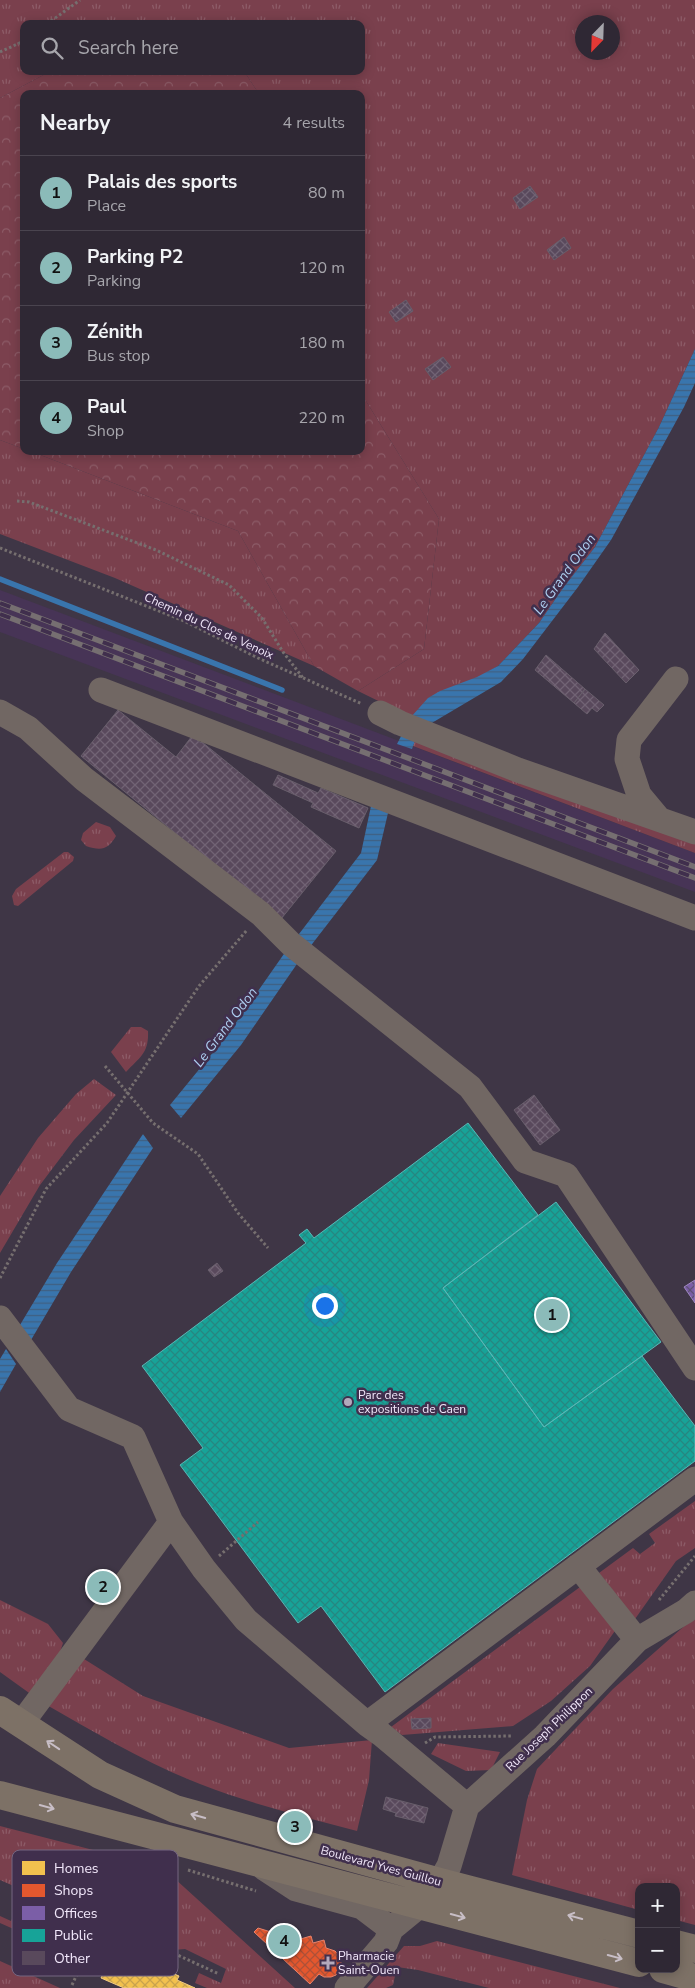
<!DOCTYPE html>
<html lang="en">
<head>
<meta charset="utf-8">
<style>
  body { margin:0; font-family:"Nunito Sans",sans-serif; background:#37303c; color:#f1f3f6 }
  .controls { position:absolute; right:15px; bottom:15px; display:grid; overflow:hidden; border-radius:10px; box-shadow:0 2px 12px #0003 }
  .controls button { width:45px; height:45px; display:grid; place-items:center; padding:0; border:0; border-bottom:1px solid #4a444f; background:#2f2834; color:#f1f3f6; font:25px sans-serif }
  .compass { position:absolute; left:575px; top:15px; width:45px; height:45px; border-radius:50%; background:#2f2834; box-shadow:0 2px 12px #0003; rotate:203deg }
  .you { position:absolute; left:324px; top:1305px; width:18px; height:18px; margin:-12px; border:4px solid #fff; border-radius:50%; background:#1a73e8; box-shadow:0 0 0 8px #1a73e833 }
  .badge { display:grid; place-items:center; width:32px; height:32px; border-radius:50%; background:#8bbbb9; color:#111; font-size:16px; font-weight:700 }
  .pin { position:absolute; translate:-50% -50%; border:2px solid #fff; box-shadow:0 1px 5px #0006 }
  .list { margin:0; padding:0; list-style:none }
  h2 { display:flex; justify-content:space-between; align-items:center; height:65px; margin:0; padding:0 20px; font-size:21px }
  h2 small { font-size:16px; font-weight:400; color:#a7a6ac }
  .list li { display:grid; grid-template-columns:32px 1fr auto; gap:15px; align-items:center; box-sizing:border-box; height:75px; padding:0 20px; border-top:1px solid #4a444f }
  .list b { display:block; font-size:19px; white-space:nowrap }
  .list p { margin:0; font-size:16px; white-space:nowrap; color:#a7a6ac }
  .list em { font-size:16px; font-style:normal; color:#a7a6ac }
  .icon { flex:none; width:28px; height:28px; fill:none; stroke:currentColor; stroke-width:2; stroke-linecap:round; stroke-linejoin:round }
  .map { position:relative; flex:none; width:695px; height:1988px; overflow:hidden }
  .search { position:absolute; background:#2f2834; box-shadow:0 2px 12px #0003; left:20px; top:20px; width:345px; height:55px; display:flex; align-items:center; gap:12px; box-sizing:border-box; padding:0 18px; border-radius:10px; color:#a7a6ac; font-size:19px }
  .panel { position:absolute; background:#2f2834; box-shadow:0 2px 12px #0003; left:20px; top:90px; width:345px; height:365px; border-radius:10px }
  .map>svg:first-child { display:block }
  .built { fill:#473456 }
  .grass { fill:url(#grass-tufts); fill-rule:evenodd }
  .forest { fill:url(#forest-crowns) }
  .water { fill:url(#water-rules) }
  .homes { fill:url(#homes-cross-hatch); stroke:#f2cc82 }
  .shops { fill:url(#shops-cross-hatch); stroke:#e8826b }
  .offices { fill:url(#offices-cross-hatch); stroke:#9e87c0 }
  .public { fill:url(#public-cross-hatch); stroke:#58b7b5 }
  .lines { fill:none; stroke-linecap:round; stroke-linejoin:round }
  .stream { stroke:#3975ad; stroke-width:5.5 }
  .building { fill:url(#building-cross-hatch); stroke:#685e6b }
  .path { stroke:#766f6f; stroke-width:3; stroke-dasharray:2.5 2.5; stroke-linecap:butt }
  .minor { stroke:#716763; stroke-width:25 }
  .major { stroke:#7d7166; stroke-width:28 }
  .rail-casing { stroke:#766f71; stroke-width:5.5 }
  .rail { stroke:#402f4d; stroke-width:4; stroke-dasharray:11; stroke-linecap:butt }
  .oneway { stroke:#c8bec6 }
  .poi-dot { fill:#b3a9bb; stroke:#402f4d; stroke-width:2 }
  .labels { text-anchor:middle; stroke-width:5; stroke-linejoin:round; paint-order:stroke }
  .street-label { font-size:12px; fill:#f1e7fa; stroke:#402f4d }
  .poi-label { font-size:12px; fill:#f1e7fa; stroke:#402f4d; text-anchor:start }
  .water-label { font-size:14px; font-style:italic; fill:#adceef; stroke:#402f4d }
  .key { fill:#402f4d; stroke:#756681; stroke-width:1 }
  .key-label { font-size:14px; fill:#f1e7fa }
</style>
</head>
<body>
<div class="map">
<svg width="695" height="1988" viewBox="0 0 695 1988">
  <defs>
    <pattern id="grass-tufts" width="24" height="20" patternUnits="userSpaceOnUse" patternTransform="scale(1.25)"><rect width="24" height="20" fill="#7a404d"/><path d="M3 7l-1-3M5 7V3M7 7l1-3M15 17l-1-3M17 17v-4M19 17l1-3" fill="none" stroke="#8d5c68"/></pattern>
    <pattern id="forest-crowns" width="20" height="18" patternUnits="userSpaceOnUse" patternTransform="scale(1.25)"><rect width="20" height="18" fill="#7a404d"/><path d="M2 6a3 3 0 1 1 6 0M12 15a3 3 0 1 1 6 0" fill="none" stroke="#8d5c68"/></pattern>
    <pattern id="water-rules" width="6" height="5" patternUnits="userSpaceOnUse" patternTransform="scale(1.25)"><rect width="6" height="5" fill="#3975ad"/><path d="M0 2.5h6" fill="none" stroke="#405f81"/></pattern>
    <pattern id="homes-cross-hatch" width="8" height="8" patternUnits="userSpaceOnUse" patternTransform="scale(1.25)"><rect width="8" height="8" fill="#f2c14e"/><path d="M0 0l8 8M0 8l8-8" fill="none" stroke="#c8a24d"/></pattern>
    <pattern id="shops-cross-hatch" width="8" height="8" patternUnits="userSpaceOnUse" patternTransform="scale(1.25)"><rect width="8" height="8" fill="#e4572e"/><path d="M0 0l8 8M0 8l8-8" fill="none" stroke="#ad5138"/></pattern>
    <pattern id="offices-cross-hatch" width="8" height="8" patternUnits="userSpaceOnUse" patternTransform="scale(1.25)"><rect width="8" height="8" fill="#7b5ea7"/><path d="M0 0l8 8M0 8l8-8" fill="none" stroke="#5f5074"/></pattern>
    <pattern id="public-cross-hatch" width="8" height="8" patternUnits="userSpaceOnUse" patternTransform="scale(1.25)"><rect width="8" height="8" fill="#17a398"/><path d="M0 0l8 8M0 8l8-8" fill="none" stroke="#268781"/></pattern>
    <pattern id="building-cross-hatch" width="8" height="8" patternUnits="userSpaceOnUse" patternTransform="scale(1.25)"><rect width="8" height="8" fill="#59495c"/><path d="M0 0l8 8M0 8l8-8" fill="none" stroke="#716374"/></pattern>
  </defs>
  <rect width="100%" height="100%" fill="#3f3646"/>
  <path class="built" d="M0 590 695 853V892L0 632Z"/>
  <path class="grass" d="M0 0H695V349L659 427 595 547 563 588 539 623 498 666 411 717 358 691 424 649 439 519 361 393V94H259L244 71H361V24H24V71H51L0 98ZM582 22H612V52H582Z
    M0 440 24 449V451H30L238 531 314 666 115 578 0 534Z
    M417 735 695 839V853L413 746Z
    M96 822 110 827 116 836C108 850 101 851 86 846L81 840 83 833Z
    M64 852H68L74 857 73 861 18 906 14 905 12 896 16 889Z
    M131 1027H141L148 1031C149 1053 140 1057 126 1072L111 1052Z
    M94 1079 116 1095 74 1140 40 1185 0 1253V1196L38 1138 76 1094Z
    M695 1501V1548L676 1561 635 1619 599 1573 633 1548 640 1554 655 1543 649 1534Z
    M580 1587 617 1628 590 1666 551 1701 513 1726 402 1735 391 1727Z
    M0 1600 48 1624 63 1643 60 1652 32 1695 0 1672Z
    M695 1620V1925L676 1920V1887H639V1910L512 1875 527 1800 537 1769 613 1689 690 1621Z
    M84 1659 143 1696 289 1748 372 1740 369 1780 357 1831C305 1817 251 1804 200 1784 146 1763 96 1733 45 1704Z
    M438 1743 500 1752 491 1770 466 1771 431 1754Z
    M0 1826 163 1868 295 1988H207L195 1983 199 1973 221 1983 226 1969 185 1949 173 1950 142 1936 145 1928 129 1921 126 1928C92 1916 85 1950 74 1974L71 1973 77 1957 0 1923V1916L11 1921 25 1891 0 1880Z
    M437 1941 620 1988H489L418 1970 397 1967 393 1985 386 1988H367L404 1946H420Z
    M0 1961 60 1988H0Z"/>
  <path class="forest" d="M51 71H244L259 94H24V449L0 440V98Z
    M361 393 439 519 424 649 358 691 314 666 238 531 30 451H361Z"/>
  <path class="water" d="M695 349V383L684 407 611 540 578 587 523 659 501 682 425 727 417 735 412 749 397 744 411 717 428 698 440 691 477 677 498 666 539 623 563 588 595 547 659 427Z
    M371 806 388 813 377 860 299 961 241 1045 181 1118 170 1105 228 1034 286 951 361 853Z
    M143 1134 153 1148 71 1272 31 1340 20 1325 57 1263Z
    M6 1349 16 1364 0 1392V1359Z"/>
  <path class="homes" d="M113 1950 134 1957 179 1976 177 1980 195 1988H124L101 1978Z"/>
  <path class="shops" d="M258 1928 297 1940 311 1936 313 1943 324 1940 326 1948 335 1951 341 1957V1968L336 1975 331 1977H324L319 1974 310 1984 254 1932Z"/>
  <path class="offices" d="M695 1280V1303L684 1287Z"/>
  <path class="public" d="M468 1123 538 1215 443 1288 544 1427 642 1356 695 1426V1461L385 1692 321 1606 298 1623 180 1465 203 1448 142 1366 306 1243 299 1235 307 1229 314 1238Z
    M556 1202 661 1342 544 1427 443 1288Z"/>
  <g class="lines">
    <path class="stream" d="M0 579 282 690"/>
  </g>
  <path class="building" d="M530 186 538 197 520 209 513 198Z
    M564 237 571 248 554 260 547 250Z
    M406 300 413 311 396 322 389 312Z
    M443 357 451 367 433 380 425 369Z
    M605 633 639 670 626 683 594 649Z
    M546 655 585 689 574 703 535 670Z
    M585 689 604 705 597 712 592 708 587 714 574 703Z
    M118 710 176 757 192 736 201 743 202 742 336 851 281 919 81 756Z
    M278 775 318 793 321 788 368 808 359 828 311 807 313 803 273 785Z
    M534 1095 560 1130 540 1145 514 1110Z
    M217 1263 223 1271 214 1277 208 1270Z
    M431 1718V1728L412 1729 411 1719Z
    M386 1797 428 1808 424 1823 395 1816 396 1813 383 1809Z"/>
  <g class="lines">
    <path class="path" d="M47 24 80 0
      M0 52 24 41
      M17 501 29 502 156 550 229 585 262 618 283 652 303 678
      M0 548 184 621 258 658 362 704
      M105 1066 153 1123 198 1154 238 1213 268 1248
      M0 1278 46 1189 107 1123 199 986 247 930
      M219 1556 258 1522
      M659 1600 695 1556
      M425 1743 435 1737 512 1736
      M188 1870 256 1891
      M72 1985 94 1938C103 1928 112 1926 125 1931L219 1974"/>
    <path class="minor" d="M101 690 695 918
      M0 712 28 728 84 779 261 914 291 944 470 1087 525 1161 566 1175 695 1368
      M380 713 400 723 518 770 695 832
      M659 819 639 795 627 759 629 740 676 679
      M0 1318 69 1409 133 1437 171 1522 204 1569 246 1620 367 1724 381 1734 467 1806
      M578 1566 637 1640
      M21 1724 171 1522
      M367 1724 695 1479
      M264 1868 296 1889 362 1907 391 1929
      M347 1988 386 1942 391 1929 419 1906 440 1882 449 1866 467 1806 545 1736 637 1640 686 1611 695 1603"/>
    <path class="major" d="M0 1710 100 1775 175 1809 440 1882 639 1934
      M0 1795 639 1963
      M676 1944 695 1949
      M663 1969 695 1978"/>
    <g class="rail-casing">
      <path id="rail" d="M0 603 695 867
        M0 614 695 878"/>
    </g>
    <use href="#rail" class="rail"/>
  </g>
  <defs><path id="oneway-shaft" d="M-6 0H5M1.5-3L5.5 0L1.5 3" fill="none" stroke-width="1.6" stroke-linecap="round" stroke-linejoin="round" transform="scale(1.25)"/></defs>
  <g class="oneway">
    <use href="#oneway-shaft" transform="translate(53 1745) rotate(-146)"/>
    <use href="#oneway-shaft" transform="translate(47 1807) rotate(15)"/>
    <use href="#oneway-shaft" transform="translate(198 1816) rotate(-164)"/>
    <use href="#oneway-shaft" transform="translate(458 1916) rotate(15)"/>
    <use href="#oneway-shaft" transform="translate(575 1917) rotate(-165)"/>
    <use href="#oneway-shaft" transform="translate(615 1957) rotate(15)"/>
  </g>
  <g class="poi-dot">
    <circle cx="348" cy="1402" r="5"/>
    <path d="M325.5 1955.5h5v5h5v5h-5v5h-5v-5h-5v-5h5z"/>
  </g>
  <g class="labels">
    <g class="street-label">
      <text transform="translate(209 626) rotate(25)" y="4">Chemin du Clos de Venoix</text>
      <text transform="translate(549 1729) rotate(-44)" y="4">Rue Joseph Philippon</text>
      <text transform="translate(381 1866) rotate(15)" y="4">Boulevard Yves Guillou</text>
    </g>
    <g class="poi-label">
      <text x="358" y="1399">Parc des<tspan x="358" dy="14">expositions de Caen</tspan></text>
      <text x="338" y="1960">Pharmacie<tspan x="338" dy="14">Saint-Ouen</tspan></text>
    </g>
    <g class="water-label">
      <text transform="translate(564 574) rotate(-54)" y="5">Le Grand Odon</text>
      <text transform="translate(225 1027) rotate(-53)" y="5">Le Grand Odon</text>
    </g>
  </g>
  <rect x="12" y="1850" width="166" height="126" rx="8" class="key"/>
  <rect x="22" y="1861" width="23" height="14" fill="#f2c14e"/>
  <rect x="22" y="1884" width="23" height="13" fill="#e4572e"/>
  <rect x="22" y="1906" width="23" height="14" fill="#7b5ea7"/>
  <rect x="22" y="1929" width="23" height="13" fill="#17a398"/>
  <rect x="22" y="1951" width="23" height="14" fill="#59495c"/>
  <g class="key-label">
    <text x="54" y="1873">Homes</text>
    <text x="54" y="1895">Shops</text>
    <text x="54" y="1918">Offices</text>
    <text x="54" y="1940">Public</text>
    <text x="54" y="1963">Other</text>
  </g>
</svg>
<div class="controls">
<button>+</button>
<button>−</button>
</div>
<svg class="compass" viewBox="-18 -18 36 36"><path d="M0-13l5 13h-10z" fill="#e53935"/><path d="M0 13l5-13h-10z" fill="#a7a6ac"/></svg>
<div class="you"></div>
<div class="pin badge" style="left:552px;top:1315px">1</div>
<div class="pin badge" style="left:103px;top:1587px">2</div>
<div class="pin badge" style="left:295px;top:1827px">3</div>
<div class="pin badge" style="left:284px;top:1941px">4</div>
<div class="search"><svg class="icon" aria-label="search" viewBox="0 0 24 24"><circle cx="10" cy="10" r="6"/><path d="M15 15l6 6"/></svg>Search here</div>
<section class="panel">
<h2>Nearby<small>4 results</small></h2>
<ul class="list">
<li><span class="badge">1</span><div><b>Palais des sports</b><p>Place</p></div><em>80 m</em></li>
<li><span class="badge">2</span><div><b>Parking P2</b><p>Parking</p></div><em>120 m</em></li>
<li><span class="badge">3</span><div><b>Zénith</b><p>Bus stop</p></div><em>180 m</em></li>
<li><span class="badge">4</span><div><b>Paul</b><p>Shop</p></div><em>220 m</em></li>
</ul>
</section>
</div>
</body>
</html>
